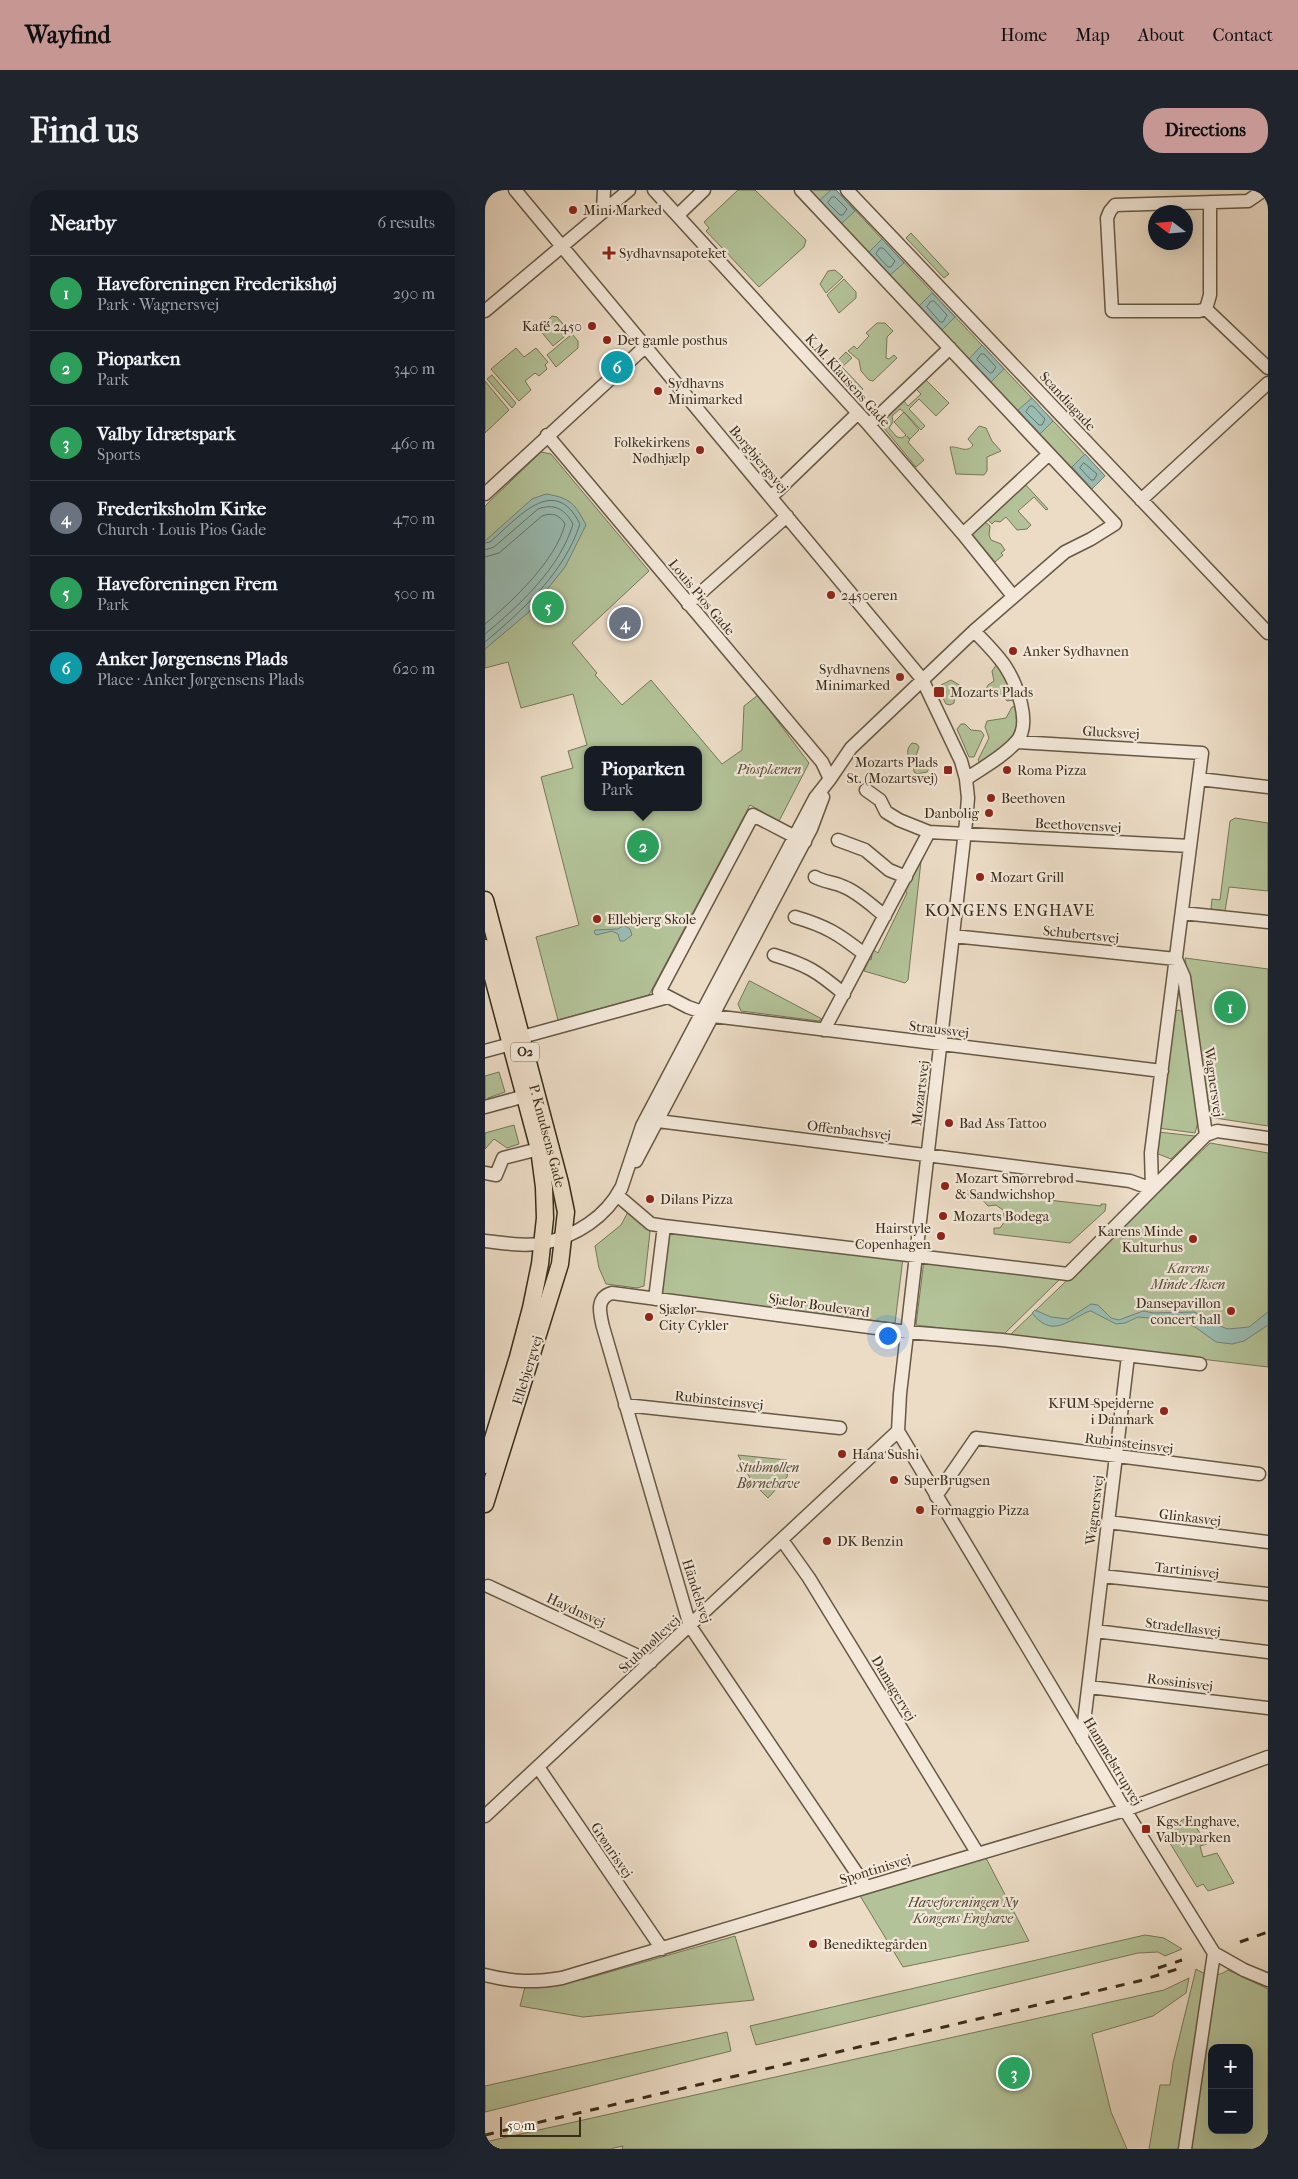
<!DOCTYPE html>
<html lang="en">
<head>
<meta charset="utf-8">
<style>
  body { margin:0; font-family:"IM FELL French Canon",serif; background:#20242c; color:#f1f3f6 }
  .controls { position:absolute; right:15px; bottom:15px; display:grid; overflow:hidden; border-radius:10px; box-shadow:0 5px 20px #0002 }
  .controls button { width:45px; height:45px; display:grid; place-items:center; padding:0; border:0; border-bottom:1px solid #363941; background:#171b24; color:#f1f3f6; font:25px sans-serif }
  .compass { position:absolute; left:663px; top:15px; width:45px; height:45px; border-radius:50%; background:#171b24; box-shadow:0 5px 20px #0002; rotate:286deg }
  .scale { position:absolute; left:15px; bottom:12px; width:81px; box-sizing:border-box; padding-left:5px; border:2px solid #392c19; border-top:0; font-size:14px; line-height:18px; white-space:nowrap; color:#392c19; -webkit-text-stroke:4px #f3e8da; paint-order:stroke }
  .you { position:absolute; left:402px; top:1145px; width:18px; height:18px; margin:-12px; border:4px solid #fff; border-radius:50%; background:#1a73e8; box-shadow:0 0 0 8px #1a73e833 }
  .badge { display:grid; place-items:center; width:32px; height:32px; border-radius:50%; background:#c59692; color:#fff; font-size:16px; font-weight:700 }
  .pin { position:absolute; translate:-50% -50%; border:2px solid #fff; box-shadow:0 1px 5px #0006 }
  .popup { position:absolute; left:99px; top:556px; width:118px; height:65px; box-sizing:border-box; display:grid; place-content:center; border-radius:10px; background:#171b24; filter:drop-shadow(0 1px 4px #0005); font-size:16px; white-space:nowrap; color:#9ea1a6 }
  .popup b { font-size:19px; color:#f1f3f6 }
  .popup::after { content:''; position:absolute; left:50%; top:100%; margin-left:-10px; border:10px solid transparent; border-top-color:#171b24 }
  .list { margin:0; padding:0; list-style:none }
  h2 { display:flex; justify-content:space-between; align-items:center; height:65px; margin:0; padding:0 20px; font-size:21px }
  h2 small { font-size:16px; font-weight:400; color:#9ea1a6 }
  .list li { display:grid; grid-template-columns:32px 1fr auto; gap:15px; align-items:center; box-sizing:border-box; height:75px; padding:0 20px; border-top:1px solid #363941 }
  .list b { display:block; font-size:19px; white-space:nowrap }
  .list p { margin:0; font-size:16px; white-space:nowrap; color:#9ea1a6 }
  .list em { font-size:16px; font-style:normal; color:#9ea1a6 }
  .map { position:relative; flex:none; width:783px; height:1959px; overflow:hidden; border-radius:20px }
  header { display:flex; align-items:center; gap:30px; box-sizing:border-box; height:70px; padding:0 25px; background:#c59692; color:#111 }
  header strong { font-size:24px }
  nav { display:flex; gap:28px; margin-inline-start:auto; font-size:18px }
  .intro { display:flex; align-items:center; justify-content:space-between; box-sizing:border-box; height:120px; padding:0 30px }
  h1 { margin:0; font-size:35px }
  .button { padding:12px 22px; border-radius:20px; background:#c59692; color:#111; font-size:18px; font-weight:700 }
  main { display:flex; gap:30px; padding:0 30px }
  aside { flex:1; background:#171b24; border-radius:20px; box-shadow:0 5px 20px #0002 }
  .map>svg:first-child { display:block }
  .green { fill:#b3c298; stroke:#767758; fill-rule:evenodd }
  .water { fill:#99bcb3; stroke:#738275 }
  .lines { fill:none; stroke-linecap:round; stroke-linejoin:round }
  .shore { stroke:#697466; stroke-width:1 }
  .minor-casing { stroke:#665844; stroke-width:15 }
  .major-casing { stroke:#392c19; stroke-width:19 }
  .minor { stroke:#f3e8da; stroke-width:12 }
  .major { stroke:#ecdcc6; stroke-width:16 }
  .rail { stroke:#392c19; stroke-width:3; stroke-dasharray:9 9; stroke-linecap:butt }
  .poi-dot { fill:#8f2418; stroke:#f3e8da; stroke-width:2 }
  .labels { text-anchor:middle; stroke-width:4.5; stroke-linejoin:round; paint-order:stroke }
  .shield { fill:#f3e8da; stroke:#716453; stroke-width:1 }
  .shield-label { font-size:12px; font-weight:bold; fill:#392c19 }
  .poi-label { font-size:14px; fill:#392c19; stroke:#f3e8da; text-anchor:start }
  .street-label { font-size:14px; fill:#392c19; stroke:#f3e8da }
  .park-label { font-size:14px; font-style:italic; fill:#514a32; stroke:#f3e8da }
  .quarter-label { font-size:16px; letter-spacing:1px; fill:#392c19; stroke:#f3e8da }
</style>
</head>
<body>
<header>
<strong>Wayfind</strong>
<nav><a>Home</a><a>Map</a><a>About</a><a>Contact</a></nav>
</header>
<div class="intro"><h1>Find us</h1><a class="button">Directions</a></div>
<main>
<aside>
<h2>Nearby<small>6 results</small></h2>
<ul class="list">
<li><span class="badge" style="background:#2e9e5b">1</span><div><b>Haveforeningen Frederikshøj</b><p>Park · Wagnersvej</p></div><em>290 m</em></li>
<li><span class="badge" style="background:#2e9e5b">2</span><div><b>Pioparken</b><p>Park</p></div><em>340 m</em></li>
<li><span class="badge" style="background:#2e9e5b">3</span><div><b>Valby Idrætspark</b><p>Sports</p></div><em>460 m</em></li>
<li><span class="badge" style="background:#6b7280">4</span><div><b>Frederiksholm Kirke</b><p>Church · Louis Pios Gade</p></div><em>470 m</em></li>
<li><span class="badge" style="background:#2e9e5b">5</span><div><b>Haveforeningen Frem</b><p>Park</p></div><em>500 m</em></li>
<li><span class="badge" style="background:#0f9aa8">6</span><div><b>Anker Jørgensens Plads</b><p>Place · Anker Jørgensens Plads</p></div><em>620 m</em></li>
</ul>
</aside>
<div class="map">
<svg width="783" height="1959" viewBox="0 0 783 1959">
  <rect width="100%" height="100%" fill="#ecdcc6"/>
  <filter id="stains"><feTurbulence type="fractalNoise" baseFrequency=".004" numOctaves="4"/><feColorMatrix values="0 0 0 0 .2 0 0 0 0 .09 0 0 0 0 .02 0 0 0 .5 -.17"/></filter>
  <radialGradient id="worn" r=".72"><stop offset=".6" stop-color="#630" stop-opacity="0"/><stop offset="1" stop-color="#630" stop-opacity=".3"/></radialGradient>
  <path class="green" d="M253 0H270L321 50 319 57 274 97 221 41 224 38 219 32Z
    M324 0H351L620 286 607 299Z
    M426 43 464 84 459 88 421 48Z
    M350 80 358 87 341 103 335 94 343 81Z
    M359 89 371 102V108L354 123 342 105Z
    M67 126 72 127 85 142 68 156 54 139Z
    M392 133H400L408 141 402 147 401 168 404 169 409 165 412 168 388 191 384 190 376 181 374 170 363 161 369 156 372 159 384 146 381 143Z
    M87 144 93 151V158L71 177 62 165Z
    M31 158 39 167 51 158 63 172 60 175 62 179 54 186 50 183 40 191 46 200 34 211 6 179Z
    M361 162 367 168 357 177 378 199 371 206 345 178Z
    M7 185 31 213 27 218 2 189Z
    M439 188 464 213 451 226 434 209 424 219 440 236 436 240 421 224 415 219 407 226 408 232 404 238 412 247 417 248 421 245 409 232 419 222 434 240 425 249 422 246 425 250 423 252 439 270 431 277 394 232 417 209 423 216 436 204 429 197Z
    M0 191 24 220 0 243Z
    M494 236 501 238 507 251 516 261 502 267V281L499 285 471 284 465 257C474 256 482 264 488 255L483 249Z
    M56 262 66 264 164 381 87 453 112 483 110 485 137 515 166 490 237 574 257 560 259 516 273 505 324 573 294 631 265 615 164 805 73 830 51 747 94 735 56 587 88 578 83 561 102 555 88 504 36 518 23 472 0 478V316ZM103 560H213V617H103Z
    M539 293 563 319 561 320 549 307 533 321 546 335 542 339 532 340 521 327 515 332 510 331 507 334 501 328Z
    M499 331 505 336 504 345 506 350 516 354 520 360 516 363 518 365 510 372 486 343Z
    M512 474 517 480 530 510 522 511 516 504 505 503 501 499 503 495 509 491 507 481Z
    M466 490 476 496 470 504 469 513 465 515 461 514 454 500 456 495Z
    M532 516V534L527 549 495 573 493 570 504 548 500 537 502 531 521 528 527 517Z
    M476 534H480L486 540 496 541 499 545 489 567H484L472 539Z
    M427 553 432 554 434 557 431 566 433 572 446 575 442 582 432 584 429 582C429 571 416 564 427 553Z
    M750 628 783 633V701L744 697 740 721 726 719 727 709 735 710 745 631Z
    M437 662 423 790 420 793 379 781 384 769 386 770 387 765 384 763 387 759 393 763 422 703 418 698Z
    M700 768 783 779V936L723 927Z
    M264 791H265L337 829 334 831 256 821 253 814Z
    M694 820 699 823 713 932 710 943 673 938 690 821Z
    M14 882 20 902 3 908 4 912 0 913V886Z
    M29 935 34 954 22 958 9 949 0 959V943Z
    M673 942 710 946 686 969 671 963Z
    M725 953 783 963V1177L524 1146Z
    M476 1000 616 1016V1014H621L620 1021 585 1053 509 1044V1038H515L520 1031 518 1020 511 1015 503 1016 495 1007 475 1004Z
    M144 1020 165 1042 159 1096 152 1098 121 1094 114 1078 110 1056 136 1035Z
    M181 1040 418 1068 410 1133 174 1105Z
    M439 1070 577 1087 517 1146 431 1135Z
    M253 1265 302 1270C301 1276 304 1282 302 1287L283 1308 267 1292Z
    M704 1626 722 1654 715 1656 718 1667 732 1663 749 1693 723 1701 718 1694 712 1697 678 1642Z
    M501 1668 544 1751 418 1777 374 1704Z
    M660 1745 679 1748 697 1759 680 1766 673 1762 653 1763 271 1855 265 1836Z
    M250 1746 269 1810 98 1827 35 1816 40 1797 100 1789Z
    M711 1779C722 1786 731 1788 743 1780L783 1799V1959H664L675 1895H685L688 1873ZM727 1858H764V1940H727Z
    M704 1788 701 1803 668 1826 607 1844 626 1922 642 1959H137L138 1956 125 1959H0V1952L679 1800Z
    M242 1842 246 1861 0 1922V1896Z"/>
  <path class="water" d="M346 0H351L370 21 356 34 334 11Z
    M397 49 419 73 405 85 383 63Z
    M447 103 470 127 457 140 434 116Z
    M497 155 519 179 506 192 484 169Z
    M547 208 568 231 555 244 533 220Z
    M600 264 620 286 607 299 587 277Z
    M61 304C86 308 90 314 101 335L80 377 44 422 0 459V351L47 309Z
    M139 735 145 739 147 745 139 751H135L133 744 127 741 111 745 109 742 110 740 133 739Z
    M606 1114 613 1115 626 1128 634 1130 658 1121 669 1123 710 1122 729 1134 743 1139 764 1137 783 1122V1135L759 1151 747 1154 731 1152 710 1137 703 1134 675 1131 664 1128 653 1127 640 1133 631 1134 606 1121 602 1122C580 1133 566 1147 547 1123L550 1120 566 1127 583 1129Z"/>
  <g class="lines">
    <path class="shore" d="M347 7H350L362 19 358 25H355L343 13Z
      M395 58H398L410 71 406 77H403L391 64Z
      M446 111H449L462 125 458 132H455L442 117Z
      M496 164H499L511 177 507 183H505L492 170Z
      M545 216H548L560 229 557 235H554L541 222Z
      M599 273 612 284 609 290H606L595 278Z
      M0 353 5 352C32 329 69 282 95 334 79 383 38 420 0 452
      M0 360 9 357 53 319C69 313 80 319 88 334 75 378 34 416 0 444
      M0 367 14 363 57 326C67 322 75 325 80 334 71 370 28 411 0 434"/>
    <g class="minor-casing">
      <path id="minor" d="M30 0 437 489 476 571 481 589 483 608 481 632 415 1204 413 1241 640 1620 729 1763 700 1959
        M169 0 384 235 478 344 528 406
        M362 0 783 443
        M725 12V105L721 119 714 121H627L622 28 625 21 630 15 763 11 779 0
        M118 22 119 0
        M193 25 219 0
        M721 119 783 178
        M0 121 144 0
        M384 235 465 158
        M62 245 337 572 345 589
        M0 304 161 156
        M286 307 373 223
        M656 310 783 193
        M478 344 564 264
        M203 414 302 326
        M481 589C497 578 518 567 531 552 548 534 531 493 520 476 511 463 500 452 489 441
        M714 589 783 597
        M381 600 395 610 401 622 414 630 444 642
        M353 650 380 660 404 680 421 687
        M320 652 268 625 174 802 203 817 228 826 677 881
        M330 687C339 692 348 692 357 696 373 702 387 716 400 726
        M697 723 783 732
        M310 727C341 736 354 744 379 764
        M468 746 691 769 699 787 721 945
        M289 765C322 775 332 781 359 804
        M339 840 444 642 705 656
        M37 847 183 807
        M0 861 26 854
        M0 917 40 906
        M173 931 645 991 667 999 666 963 717 563 532 552
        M151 971 326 639 338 607
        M0 983 11 985 18 968 54 959
        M136 999 157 936 330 608 345 589 366 558 489 441 580 362 606 349 630 334 316 0
        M132 1005 166 1034 179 1036 583 1084 721 945 732 941 783 948
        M0 1051C19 1053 40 1057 59 1053 91 1046 121 1027 136 998
        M170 1109 179 1036
        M140 1215 355 1238
        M451 1306 491 1248 774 1284
        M623 1332 783 1352
        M297 1350 324 1388 493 1664
        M617 1386 783 1404
        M3 1396 166 1472
        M610 1441 783 1462
        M604 1497 783 1518
        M597 1549 643 1166
        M53 1577 177 1759
        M0 1626 413 1241
        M381 1697 205 1436 118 1137C115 1124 110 1108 127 1103L422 1142 517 1150 715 1174
        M729 1763 759 1780 783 1790
        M0 1785C28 1792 48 1793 77 1788L640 1620 783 1567"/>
    </g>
    <g class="major-casing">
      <g id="major">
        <path id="s1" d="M0 710 75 993 81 1022 75 1074 0 1314"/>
        <path d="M0 758 54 959 59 997 60 1028 55 1074 46 1118 33 1167 0 1275"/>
      </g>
    </g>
    <use href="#minor" class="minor"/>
    <use href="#major" class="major"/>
    <path class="rail" d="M755 1752 783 1742
      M673 1778 697 1770
      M0 1945 654 1791 699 1777"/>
  </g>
  <g class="poi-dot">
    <circle cx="88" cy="20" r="5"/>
    <path d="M121.5 55.5h5v5h5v5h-5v5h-5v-5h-5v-5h5z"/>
    <circle cx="107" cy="136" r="5"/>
    <circle cx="122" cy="150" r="5"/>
    <circle cx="173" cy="201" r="5"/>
    <circle cx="215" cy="260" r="5"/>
    <circle cx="346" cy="405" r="5"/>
    <circle cx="528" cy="461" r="5"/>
    <circle cx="415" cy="487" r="5"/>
    <rect x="448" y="496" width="12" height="12" rx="2.5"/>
    <rect x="458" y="575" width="10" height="10" rx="2.5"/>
    <circle cx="522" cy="580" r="5"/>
    <circle cx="506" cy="608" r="5"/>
    <circle cx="504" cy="623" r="5"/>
    <circle cx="495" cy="687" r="5"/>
    <circle cx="112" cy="729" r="5"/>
    <circle cx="464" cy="933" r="5"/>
    <circle cx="460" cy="996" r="5"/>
    <circle cx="165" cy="1009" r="5"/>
    <circle cx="458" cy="1026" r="5"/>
    <circle cx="456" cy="1046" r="5"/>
    <circle cx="708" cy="1049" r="5"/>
    <circle cx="746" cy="1121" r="5"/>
    <circle cx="164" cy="1127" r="5"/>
    <circle cx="679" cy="1221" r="5"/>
    <circle cx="357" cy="1264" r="5"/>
    <circle cx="409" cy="1290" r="5"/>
    <circle cx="435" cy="1320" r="5"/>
    <circle cx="342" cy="1351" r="5"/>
    <rect x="656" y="1634" width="10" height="10" rx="2.5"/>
    <circle cx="328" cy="1754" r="5"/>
  </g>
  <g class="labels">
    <rect class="shield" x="26" y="852.5" width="28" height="19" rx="4"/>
    <g class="shield-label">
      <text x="40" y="866">O2</text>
    </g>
    <g class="poi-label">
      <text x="98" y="25">Mini Marked</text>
      <text x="134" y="68">Sydhavnsapoteket</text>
      <text x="97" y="141" text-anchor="end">Kafé 2450</text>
      <text x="132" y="155">Det gamle posthus</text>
      <text x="183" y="198">Sydhavns<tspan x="183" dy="16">Minimarked</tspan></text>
      <text x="205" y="257" text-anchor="end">Folkekirkens<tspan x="205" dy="16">Nødhjælp</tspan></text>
      <text x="356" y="410">2450eren</text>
      <text x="538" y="466">Anker Sydhavnen</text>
      <text x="405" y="484" text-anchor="end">Sydhavnens<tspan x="405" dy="16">Minimarked</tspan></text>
      <text x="465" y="507">Mozarts Plads</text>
      <text x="453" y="577" text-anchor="end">Mozarts Plads<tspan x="453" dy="16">St. (Mozartsvej)</tspan></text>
      <text x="532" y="585">Roma Pizza</text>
      <text x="516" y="613">Beethoven</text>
      <text x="494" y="628" text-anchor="end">Danbolig</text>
      <text x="505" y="692">Mozart Grill</text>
      <text x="122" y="734">Ellebjerg Skole</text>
      <text x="474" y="938">Bad Ass Tattoo</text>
      <text x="470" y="993">Mozart Smørrebrød<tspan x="470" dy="16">&amp; Sandwichshop</tspan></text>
      <text x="175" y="1014">Dilans Pizza</text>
      <text x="468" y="1031">Mozarts Bodega</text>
      <text x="446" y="1043" text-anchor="end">Hairstyle<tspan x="446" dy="16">Copenhagen</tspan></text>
      <text x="698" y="1046" text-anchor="end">Karens Minde<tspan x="698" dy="16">Kulturhus</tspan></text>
      <text x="736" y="1118" text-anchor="end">Dansepavillon<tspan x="736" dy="16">concert hall</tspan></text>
      <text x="174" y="1124">Sjælør<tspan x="174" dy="16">City Cykler</tspan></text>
      <text x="669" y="1218" text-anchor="end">KFUM-Spejderne<tspan x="669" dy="16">i Danmark</tspan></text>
      <text x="367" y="1269">Hana Sushi</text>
      <text x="419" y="1295">SuperBrugsen</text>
      <text x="445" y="1325">Formaggio Pizza</text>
      <text x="352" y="1356">DK Benzin</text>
      <text x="671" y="1636">Kgs. Enghave,<tspan x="671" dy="16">Valbyparken</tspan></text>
      <text x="338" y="1759">Benediktegården</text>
    </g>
    <g class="street-label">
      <text transform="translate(363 190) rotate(48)" y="5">K.M. Klausens Gade</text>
      <text transform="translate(583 211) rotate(47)" y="5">Scandiagade</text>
      <text transform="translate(274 269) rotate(50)" y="5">Borgbjergsvej</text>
      <text transform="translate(217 407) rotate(50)" y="5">Louis Pios Gade</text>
      <text transform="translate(626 542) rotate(3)" y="5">Glucksvej</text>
      <text transform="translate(593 635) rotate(3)" y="5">Beethovensvej</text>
      <text transform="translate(596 744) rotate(6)" y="5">Schubertsvej</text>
      <text transform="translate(454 839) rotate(7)" y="5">Straussvej</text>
      <text transform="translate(729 892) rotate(82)" y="5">Wagnersvej</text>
      <text transform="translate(435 903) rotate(-83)" y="5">Mozartsvej</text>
      <text transform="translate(364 940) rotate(7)" y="5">Offenbachsvej</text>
      <text dy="5" stroke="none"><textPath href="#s1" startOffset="244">P. Knudsens Gade</textPath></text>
      <text transform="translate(334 1115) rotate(8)" y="5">Sjælør Boulevard</text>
      <text transform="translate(42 1180) rotate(-73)" y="5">Ellebjergvej</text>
      <text transform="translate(234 1210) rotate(6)" y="5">Rubinsteinsvej</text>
      <text transform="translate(644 1253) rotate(7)" y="5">Rubinsteinsvej</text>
      <text transform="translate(609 1320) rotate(-83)" y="5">Wagnersvej</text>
      <text transform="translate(705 1327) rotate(7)" y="5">Glinkasvej</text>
      <text transform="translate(702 1380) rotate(6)" y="5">Tartinisvej</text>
      <text transform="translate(212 1401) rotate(72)" y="5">Händelsvej</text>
      <text transform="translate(91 1420) rotate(25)" y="5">Haydnsvej</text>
      <text transform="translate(698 1437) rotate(7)" y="5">Stradellasvej</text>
      <text transform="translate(164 1454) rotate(-43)" y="5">Stubmøllevej</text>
      <text transform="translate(695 1492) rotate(7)" y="5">Rossinisvej</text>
      <text transform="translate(409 1498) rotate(59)" y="5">Damagervej</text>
      <text transform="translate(628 1571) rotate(59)" y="5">Hammelstrupvej</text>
      <text transform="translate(127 1660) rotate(56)" y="5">Grønrisvej</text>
      <text transform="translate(390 1679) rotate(-17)" y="5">Spontinisvej</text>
    </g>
    <g class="park-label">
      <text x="284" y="584">Piosplænen</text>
      <text x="703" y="1083">Karens<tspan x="703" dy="16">Minde Aksen</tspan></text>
      <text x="283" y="1282">Stubmøllen<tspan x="283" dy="16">Børnehave</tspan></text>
      <text x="478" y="1717">Haveforeningen Ny<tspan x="478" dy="16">Kongens Enghave</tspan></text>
    </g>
    <g class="quarter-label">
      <text x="525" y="726">KONGENS ENGHAVE</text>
    </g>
  </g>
  <rect width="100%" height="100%" filter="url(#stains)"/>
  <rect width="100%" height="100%" fill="url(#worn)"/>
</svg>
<div class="controls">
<button>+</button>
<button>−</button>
</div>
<svg class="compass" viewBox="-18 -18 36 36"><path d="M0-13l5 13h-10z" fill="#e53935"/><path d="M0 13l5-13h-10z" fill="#9ea1a6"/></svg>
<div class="scale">50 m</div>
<div class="you"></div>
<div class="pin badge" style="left:745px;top:817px;background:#2e9e5b">1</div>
<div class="pin badge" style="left:158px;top:656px;background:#2e9e5b">2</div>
<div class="popup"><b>Pioparken</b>Park</div>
<div class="pin badge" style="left:529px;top:1883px;background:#2e9e5b">3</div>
<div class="pin badge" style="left:140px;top:433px;background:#6b7280">4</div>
<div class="pin badge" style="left:63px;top:417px;background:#2e9e5b">5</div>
<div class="pin badge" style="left:132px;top:177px;background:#0f9aa8">6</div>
</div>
</main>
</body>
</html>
